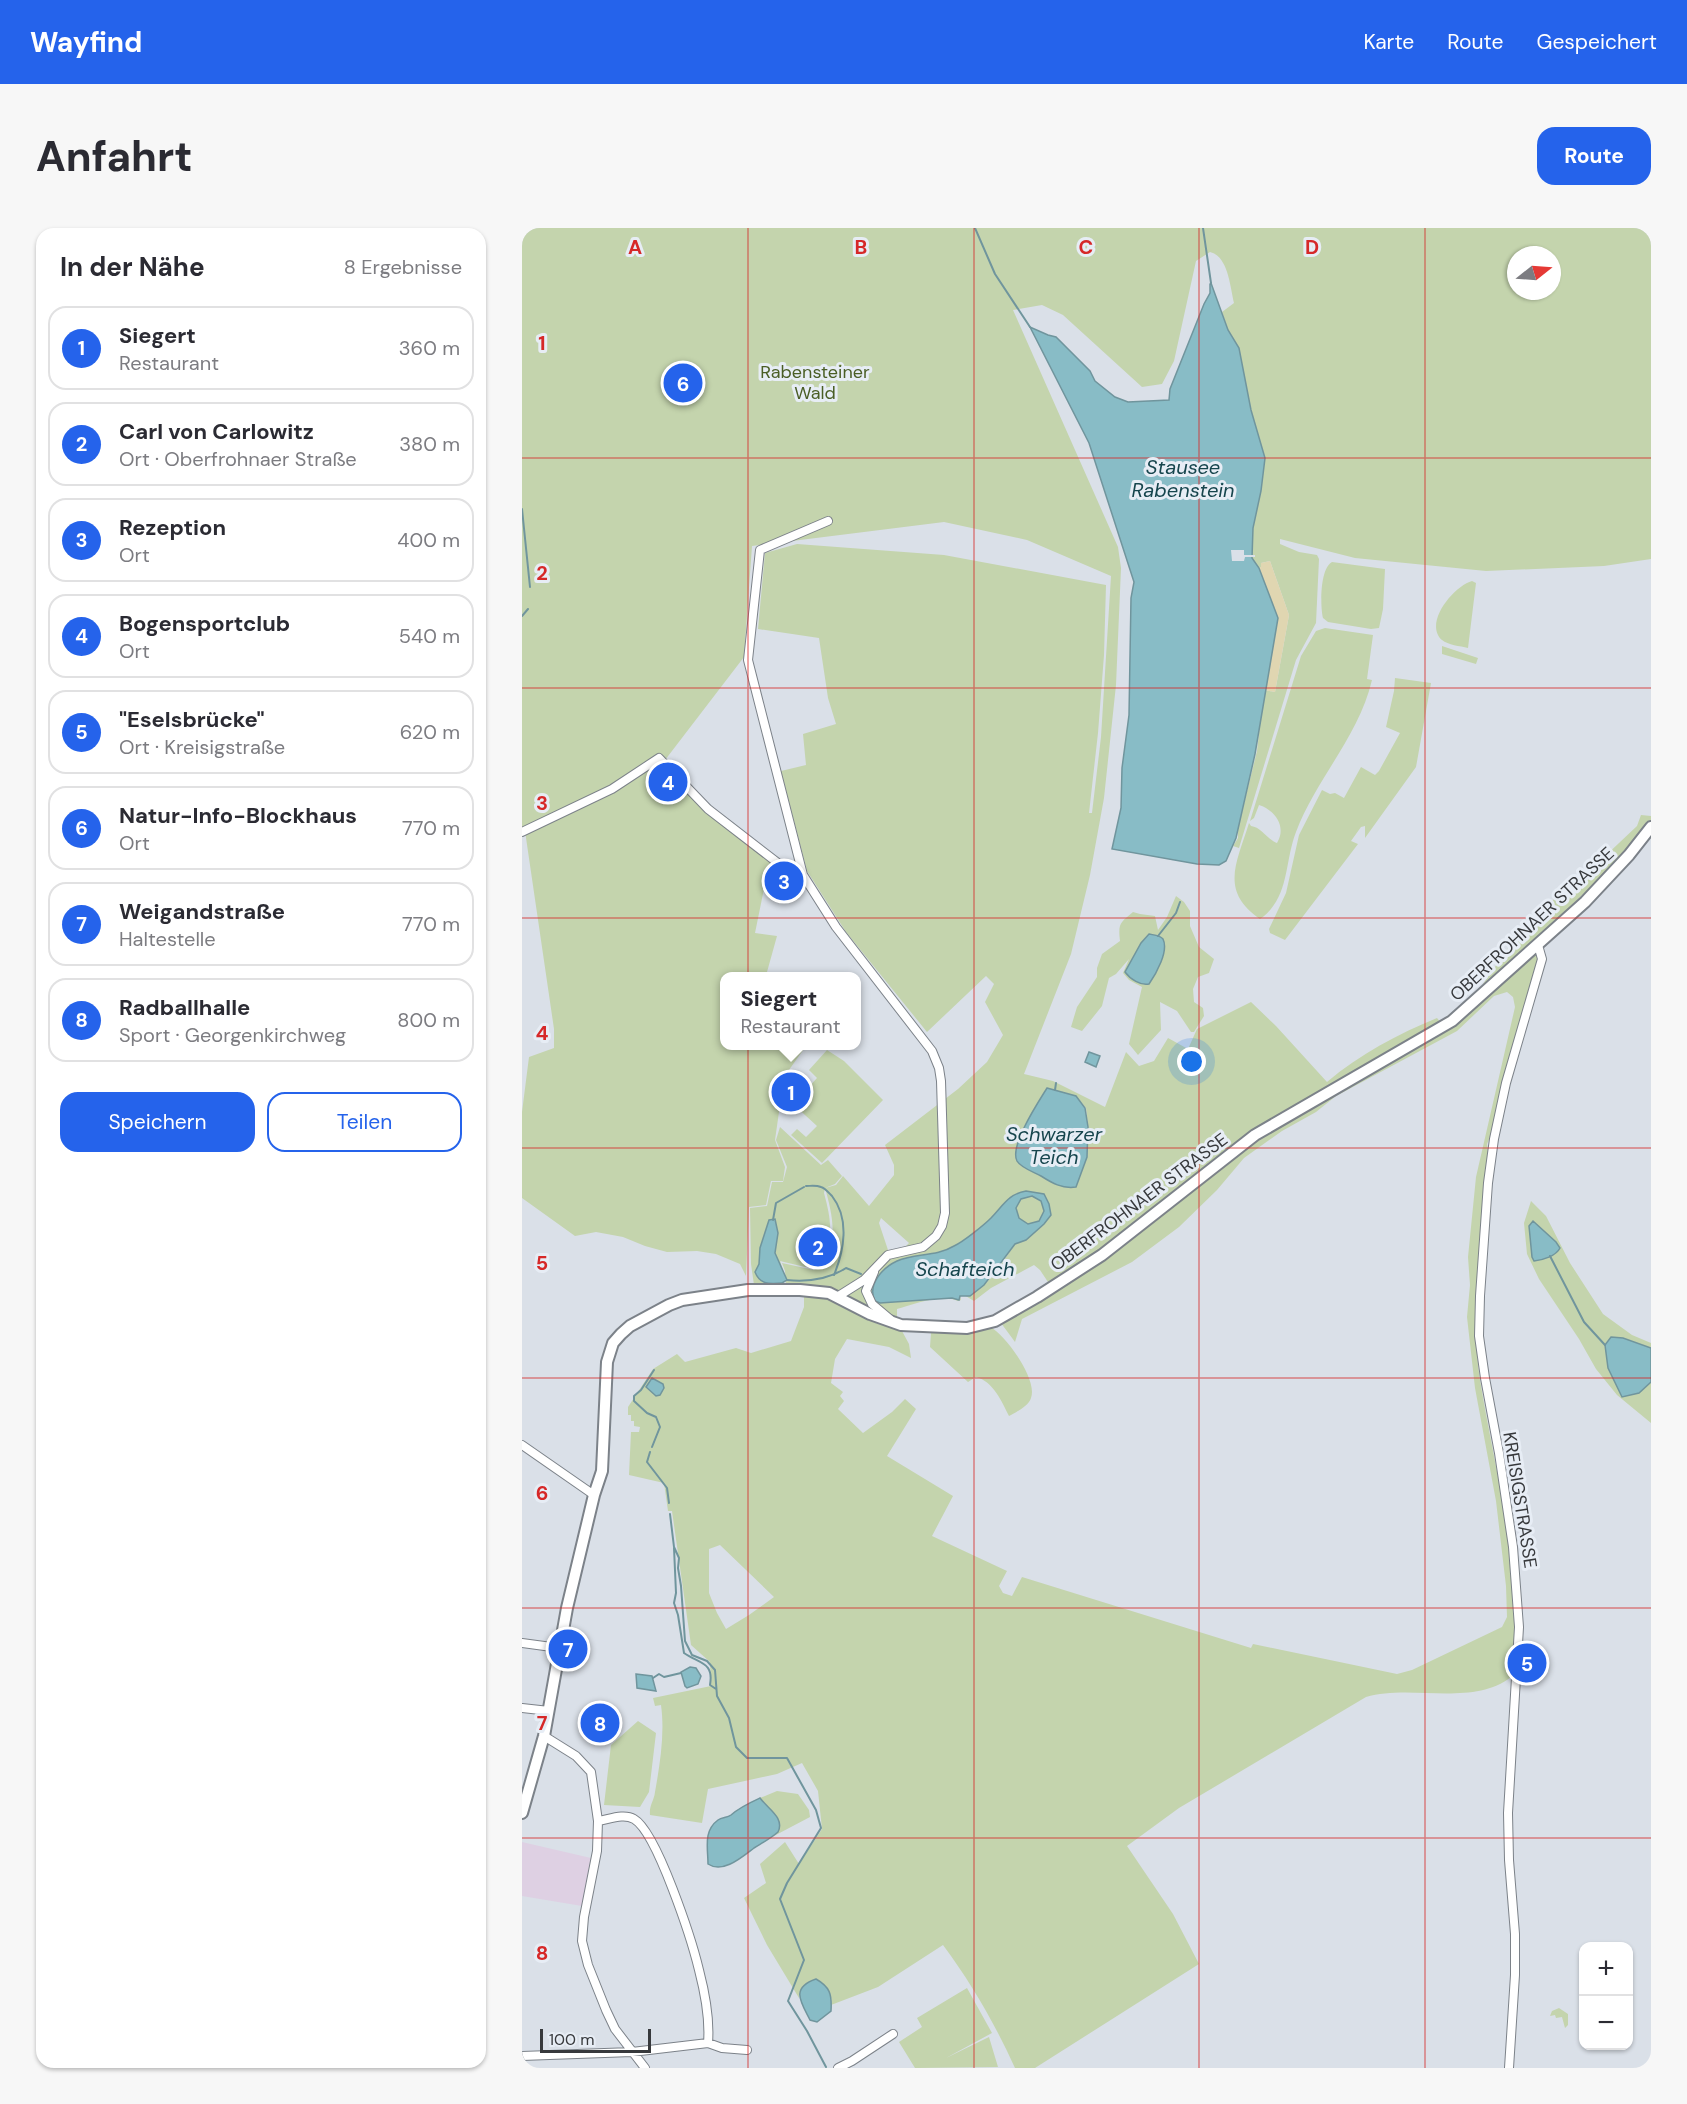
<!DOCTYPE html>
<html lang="de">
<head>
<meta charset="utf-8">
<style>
  body { margin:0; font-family:"DM Sans",sans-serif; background:#f7f7f7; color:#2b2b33 }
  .controls { position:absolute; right:18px; bottom:18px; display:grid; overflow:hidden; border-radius:12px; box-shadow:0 2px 4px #0004 }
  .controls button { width:54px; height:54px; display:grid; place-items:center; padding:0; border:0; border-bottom:2px solid #e1e1e2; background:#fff; color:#2b2b33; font:30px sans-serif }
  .compass { position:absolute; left:985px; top:18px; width:54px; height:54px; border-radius:50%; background:#fff; box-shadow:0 2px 4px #0004; rotate:73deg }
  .scale { position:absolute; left:18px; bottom:15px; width:111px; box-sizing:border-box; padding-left:6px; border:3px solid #37393c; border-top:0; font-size:16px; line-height:21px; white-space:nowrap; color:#37393c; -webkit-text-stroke:4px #e7edf5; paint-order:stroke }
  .you { position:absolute; left:670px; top:834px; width:21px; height:21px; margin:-15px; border:4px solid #fff; border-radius:50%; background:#1a73e8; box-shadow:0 0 0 9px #1a73e833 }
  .badge { display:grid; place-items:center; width:39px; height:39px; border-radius:50%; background:#2563eb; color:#fff; font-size:20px; font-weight:700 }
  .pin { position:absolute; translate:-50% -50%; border:3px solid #fff; box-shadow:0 2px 6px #0006 }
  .popup { position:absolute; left:198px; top:744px; width:141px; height:78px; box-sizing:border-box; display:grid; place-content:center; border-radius:12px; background:#fff; filter:drop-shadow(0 2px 4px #0005); font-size:20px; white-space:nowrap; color:#7c7c81 }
  .popup b { font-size:22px; color:#2b2b33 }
  .popup::after { content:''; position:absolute; left:50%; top:100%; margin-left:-12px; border:12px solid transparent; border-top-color:#fff }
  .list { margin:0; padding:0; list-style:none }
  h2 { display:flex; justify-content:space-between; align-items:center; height:78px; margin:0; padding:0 24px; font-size:26px }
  h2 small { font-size:20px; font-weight:400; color:#7c7c81 }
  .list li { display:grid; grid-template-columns:39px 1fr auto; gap:18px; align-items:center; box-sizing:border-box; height:84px; margin:0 12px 12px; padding:0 12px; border:2px solid #e1e1e2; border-radius:18px }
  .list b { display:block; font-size:22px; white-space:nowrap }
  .list p { margin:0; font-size:20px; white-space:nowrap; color:#7c7c81 }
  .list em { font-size:20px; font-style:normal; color:#7c7c81 }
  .actions { display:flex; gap:12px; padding:18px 24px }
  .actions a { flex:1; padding:14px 0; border:2px solid #2563eb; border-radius:18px; text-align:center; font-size:21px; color:#2563eb }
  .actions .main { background:#2563eb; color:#fff }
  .map { position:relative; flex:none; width:1129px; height:1840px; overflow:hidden; border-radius:18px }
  header { display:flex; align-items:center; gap:36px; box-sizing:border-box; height:84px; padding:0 30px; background:#2563eb; color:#fff }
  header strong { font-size:28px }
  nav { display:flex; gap:33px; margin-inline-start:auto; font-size:21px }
  .intro { display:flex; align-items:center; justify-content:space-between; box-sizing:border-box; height:144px; padding:0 36px }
  h1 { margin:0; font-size:42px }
  .button { padding:15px 27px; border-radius:18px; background:#2563eb; color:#fff; font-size:21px; font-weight:700 }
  main { display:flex; gap:36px; padding:0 36px }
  aside { flex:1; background:#fff; border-radius:18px; box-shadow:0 2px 4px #0004 }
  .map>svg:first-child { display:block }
  .commercial { fill:#ded0e3 }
  .green { fill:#c4d4ad; fill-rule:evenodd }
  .sand { fill:#e0d6b1 }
  .water { fill:#88bcc6; stroke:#70959d; stroke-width:1.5; fill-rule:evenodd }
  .pier { fill:#dae0e8 }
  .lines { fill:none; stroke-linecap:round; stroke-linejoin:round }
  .stream { stroke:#70959d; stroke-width:2 }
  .street-casing { stroke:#7c8289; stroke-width:10 }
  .secondary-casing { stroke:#7c8289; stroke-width:14 }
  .street { stroke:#fff; stroke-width:8 }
  .secondary { stroke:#fff; stroke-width:10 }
  .grid { fill:none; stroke:#d62828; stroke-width:1.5; stroke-opacity:0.55 }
  .labels { text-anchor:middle; stroke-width:6; stroke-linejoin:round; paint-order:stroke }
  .park-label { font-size:18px; fill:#4a5e25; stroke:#e7edf5 }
  .street-label { font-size:18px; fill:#37393c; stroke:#e7edf5 }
  .water-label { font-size:20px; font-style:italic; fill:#16454d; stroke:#e7edf5 }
  .grid-label { font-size:20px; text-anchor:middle; font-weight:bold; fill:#d62828; stroke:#e7edf5; stroke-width:6; stroke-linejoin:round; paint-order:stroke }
</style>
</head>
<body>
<header>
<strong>Wayfind</strong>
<nav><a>Karte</a><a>Route</a><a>Gespeichert</a></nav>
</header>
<div class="intro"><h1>Anfahrt</h1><a class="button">Route</a></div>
<main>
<aside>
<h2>In der Nähe<small>8 Ergebnisse</small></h2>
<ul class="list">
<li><span class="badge">1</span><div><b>Siegert</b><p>Restaurant</p></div><em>360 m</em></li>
<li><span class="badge">2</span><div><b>Carl von Carlowitz</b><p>Ort · Oberfrohnaer Straße</p></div><em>380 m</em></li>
<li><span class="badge">3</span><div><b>Rezeption</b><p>Ort</p></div><em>400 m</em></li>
<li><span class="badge">4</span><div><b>Bogensportclub</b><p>Ort</p></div><em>540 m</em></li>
<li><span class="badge">5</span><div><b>&quot;Eselsbrücke&quot;</b><p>Ort · Kreisigstraße</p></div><em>620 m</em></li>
<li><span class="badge">6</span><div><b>Natur-Info-Blockhaus</b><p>Ort</p></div><em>770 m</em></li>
<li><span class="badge">7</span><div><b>Weigandstraße</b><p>Haltestelle</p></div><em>770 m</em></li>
<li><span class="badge">8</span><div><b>Radballhalle</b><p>Sport · Georgenkirchweg</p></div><em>800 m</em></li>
</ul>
<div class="actions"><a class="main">Speichern</a><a>Teilen</a></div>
</aside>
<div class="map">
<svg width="1129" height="1840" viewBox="0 0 1129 1840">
  <rect width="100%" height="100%" fill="#dae0e8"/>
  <path class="commercial" d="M0 1614 69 1630 60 1678 0 1668Z"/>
  <path class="green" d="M0 0H1129V331L1082 338 964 343 833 330 758 311V316L777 324 795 327 797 331 794 395 774 432 717 620 711 618 716 610V600L735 523 742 462 753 464 767 387 748 333 739 335V339L737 340 730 330 731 300 739 263 743 230 729 182 717 120 706 102 700 84 712 75C708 58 706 28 688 24L674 33 652 133 640 156 620 159 541 87 520 77 491 82 596 319 599 340 594 457 582 570 568 647 549 726 502 846 531 853 583 879 604 824 617 838 632 833 646 810 666 821 675 801 729 774 754 798 805 854C838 826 876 806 915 790L924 801 964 768 961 756 996 706 1033 670 1055 658 1061 649 1115 598 1119 587 1129 588V593L1103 626 1013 712 1016 730 1015 736 979 859 968 909 965 916 966 924C962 954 961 985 958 1015 955 1060 951 1107 958 1152 974 1250 1003 1349 989 1449 951 1479 888 1456 844 1469L657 1580 605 1618 651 1686 677 1736 513 1840H493C473 1796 450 1756 421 1717L356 1759 309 1777C311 1764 304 1757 294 1751 283 1755 278 1759 277 1770L245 1717 222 1670 244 1655 238 1636 263 1614 277 1636 300 1601 296 1563 280 1535 255 1546 186 1561 180 1595 128 1587C127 1577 132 1573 133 1564 138 1536 143 1505 139 1477L133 1478 131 1470 189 1458 188 1434 169 1417 150 1283H146L142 1255 107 1247 109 1204H117L118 1199 112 1198V1193H109V1187H106V1179L131 1141 155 1126 163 1134 214 1120 229 1125 269 1113 282 1079V1068L308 1069 321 1075 338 1088 356 1096 380 1103 387 1116 389 1130 367 1119 325 1111 313 1131 309 1155 321 1164 318 1168 322 1173 316 1181 341 1205 370 1184 383 1171 394 1181 365 1228 431 1268 410 1308 485 1343 477 1358 481 1365 490 1368 500 1349 729 1420 731 1416 875 1446 890 1442 980 1399 985 1389 984 1358 974 1273 953 1160 945 1089 948 1057 946 1029 954 949 993 779 991 769 985 764 972 768 935 803 814 868 794 884 760 903 722 930 695 962 657 999 610 1034 500 1091 493 1114 479 1095 532 1063 518 1042 512 1037 469 1060 452 1073 442 1067 438 1068 439 1072 436 1073C419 1065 393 1076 375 1081V1090L351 1083 312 1063 291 1059 264 1058 263 1043 260 1035 292 1042C319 1023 311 988 303 960L302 965C309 991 312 1008 300 1033L283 1039 258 1033 261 1042 262 1058 232 1057 229 1036 228 980 245 978 250 954H261L265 939 254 912 258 899 299 937 306 932 320 948 313 956 303 960 314 957 321 948 347 978 372 947V937L363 917 436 861 465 834 481 807 463 774 472 756 464 748 405 804 324 704 285 643 259 543 284 537 281 506 314 496 306 470 297 410 236 401 243 325 275 316 422 327 584 357 582 427 576 505 567 585H570L579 509 589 348 505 312 422 294 230 318 222 429 140 536C161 559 181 583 206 601 223 614 242 625 259 639L246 641 233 705 255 708 245 744 248 748H203V818H284L257 856V884L253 912 263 939 261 953H249L244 977 227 979 224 1048 218 1036 194 1026 175 1023 145 1024 123 1018 101 1009 74 1004 53 1008 0 970V884L7 829 32 820V801L3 603 0 604ZM994 27H1030V63H994ZM525 860 554 868 564 880 566 899 565 929 554 958C540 961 530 955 519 948 512 944 499 940 495 933 487 918 517 873 525 860ZM504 963 522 966 527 976 529 986 522 996 504 1012 493 1016 474 1044 462 1057 448 1068 443 1067 438 1068 437 1072 430 1069 358 1075 352 1073C345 1057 361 1040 375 1033 393 1025 414 1029 433 1018 441 1014 462 997 469 990 481 978 486 966 504 963ZM359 990 387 1015 381 1021 367 1025 357 995ZM198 1317 252 1369 227 1387 204 1401 195 1385 187 1365V1321Z
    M810 334 863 341 861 381 857 400 849 401 806 394 801 390C798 378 798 340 810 334Z
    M950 353 954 355 946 420C938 418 926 417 920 412 901 395 932 358 950 353Z
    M803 400 851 407 845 451 850 452C837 508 794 551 774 604 762 635 768 670 738 691 697 663 715 634 727 595L729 598C739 599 745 611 755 615 765 599 753 582 737 577L732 590 728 593 779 428 794 403Z
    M920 418 956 430 954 436 920 426Z
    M873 450 909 455 894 539 843 610V598L839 599 829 613 836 616 763 712 748 705 747 701 764 665 777 607 800 562 808 566 813 565 822 570 839 539 853 547 857 543 878 505 864 499 872 463Z
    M654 668 662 674 668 683V698L677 719 692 731 687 745 676 749 671 761 672 774 681 780 682 788 672 804H669L655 783 638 774 639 802 616 827 607 816 620 759 607 752 601 745 607 731 594 746 587 750 580 778 560 803 549 799 555 779 575 749V740L580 726 598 713C596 695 598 695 611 684L618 686 633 688 636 702 645 689ZM627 706 641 711 642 726 609 733 619 715Z
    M305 822 322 833 361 872 300 935 269 907 275 901 284 909 295 898 271 876 295 850 287 842Z
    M494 982a14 14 0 1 1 28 0a14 14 0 1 1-28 0Z
    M1009 973 1024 988 1048 1035 1081 1086 1110 1107 1129 1115V1120L1101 1110 1117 1165 1129 1154V1195L1095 1167 1074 1141 1057 1111 1017 1051 1005 1026 1002 995Z
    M468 1099C484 1107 516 1152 509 1170 507 1178 494 1184 487 1188 480 1174 471 1153 454 1149L446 1154 408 1119 409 1105 445 1103Z
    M116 1493 134 1505 127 1564 118 1579 82 1577 89 1517Z
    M255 1563 276 1566 287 1582 288 1589 250 1609 256 1604 253 1586 238 1570Z
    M445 1760 470 1805 424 1830 467 1809 476 1839 393 1840 377 1814 400 1799 395 1790Z
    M1037 1780 1046 1786V1797L1043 1800 1040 1789 1034 1790 1033 1787 1028 1788 1030 1783Z"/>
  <path class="sand" d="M748 333 767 387 753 464 742 462 756 390 737 340 739 339V335Z"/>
  <path class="water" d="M689 55 706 102 717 120 729 182 743 230 739 263 731 300 730 330 737 340 756 390 733 526 714 610 704 633 697 637 675 636 590 621 599 580 600 540 607 487 609 370 612 354 567 215 508 99 526 107 534 109 568 143 573 153 593 169 606 174 647 172 648 161 682 76 688 65V56Z
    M627 706C631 707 638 707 641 711 647 723 634 746 627 756 619 758 608 751 603 744L619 715Z
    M567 824 578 828 574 839 563 834Z
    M525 860 554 868 563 880 566 899 565 929 554 959C540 961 530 955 519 948 512 944 499 940 495 933 487 918 517 873 525 860Z
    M504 963 522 966 527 976 529 987 522 996 504 1012 493 1016 462 1057 448 1068H438L437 1072 430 1070 358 1075 353 1073C345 1057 360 1040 375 1033 393 1025 414 1029 432 1018 441 1014 462 997 469 990 481 978 486 966 504 963ZM510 968 519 973 522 983 517 993 506 996 497 990 494 980 499 971Z
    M253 991 256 1005 253 1025 265 1052 260 1055C248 1056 238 1057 233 1044L237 1036 238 1020 247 992Z
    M1011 993 1034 1014 1038 1020C1034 1028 1021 1032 1012 1033L1010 1029 1007 998Z
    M1089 1109 1101 1110 1129 1120V1154L1117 1165 1100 1169 1086 1140 1083 1117Z
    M130 1150 141 1156 142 1160 138 1167 134 1168 124 1159Z
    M168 1439 174 1440 179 1448 176 1456 165 1460 163 1458 159 1444Z
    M114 1446 130 1448 134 1463 115 1460Z
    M238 1570C246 1581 263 1590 256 1604 248 1611 240 1615 232 1620 220 1629 201 1646 186 1636 186 1620 181 1603 196 1592 200 1589 205 1590 209 1587 218 1579 227 1575 238 1570Z
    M294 1751C308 1759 310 1766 309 1783L295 1794 288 1792C279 1774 268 1760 294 1751Z"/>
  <path class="pier" d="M709 322H722V327H733V329H723L722 333H710Z"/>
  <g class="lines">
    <path class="stream" d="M453 0 473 46 508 99
      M681 0 689 55
      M0 281 8 359
      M0 388 6 381
      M636 708 654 685 658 674
      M533 862 534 855
      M284 958C289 958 294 957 299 959 303 960 307 965 310 968 328 991 322 1023 312 1047
      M251 992 254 975 282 959
      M1028 1028 1062 1094 1083 1117
      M265 1052C285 1054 307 1051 324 1040L339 1046
      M130 1219 138 1199 134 1189 125 1185 112 1173V1168L119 1162 132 1142
      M128 1224 125 1234 145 1260 147 1275
      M148 1286 152 1319 157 1330 156 1340 159 1358 163 1413 170 1427 185 1433 193 1442 195 1468 207 1490 214 1519 225 1530H265L294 1582 299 1600 265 1655 258 1671 282 1732 266 1773 285 1803 304 1839
      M152 1320 154 1365 152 1375 156 1387 162 1425C178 1436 192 1434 188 1457L194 1461
      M131 1450 137 1446 142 1449 159 1445"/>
    <g class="street-casing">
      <path id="street" d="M0 604 90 561 137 530 186 581 261 639 281 647 314 699 410 823 417 840 419 853 423 985 420 998 414 1008 401 1019 366 1027 342 1052 315 1069
        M281 647 226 432 238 322 306 293
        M352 1044 344 1063 350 1076 369 1092
        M0 1217 72 1267
        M0 1415 37 1420
        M0 1480 27 1483
        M22 1508 54 1528 69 1544 76 1593 75 1623 62 1689 60 1713 66 1737 84 1782 93 1801 123 1840
        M186 1815 200 1820 225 1822
        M0 1828 110 1824 186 1815C188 1791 183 1765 177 1742 170 1713 135 1604 112 1591 102 1585 88 1591 76 1593
        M316 1840 330 1833 371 1806
        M987 1840 993 1747V1706L987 1632 986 1585 997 1399 991 1319 977 1225 963 1150 957 1108 958 1068 966 955 972 911 984 855 1020 731 1016 717"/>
    </g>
    <g class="secondary-casing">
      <path id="secondary" d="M0 1585 22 1508 45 1380 72 1267 80 1243 85 1134 91 1115 99 1106 108 1098 147 1077 160 1072 226 1062H278L307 1065 348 1086 379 1097 445 1100 473 1093 515 1069 580 1027 733 907 930 793 1063 674 1107 627 1129 599"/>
    </g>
    <use href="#street" class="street"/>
    <use href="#secondary" class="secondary"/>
  </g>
  <path class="grid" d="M226 0V1840M452 0V1840M677 0V1840M903 0V1840M0 230H1129M0 460H1129M0 690H1129M0 920H1129M0 1150H1129M0 1380H1129M0 1610H1129"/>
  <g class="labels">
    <g class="park-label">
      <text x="293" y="150">Rabensteiner<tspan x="293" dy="21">Wald</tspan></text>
    </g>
    <g class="street-label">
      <text transform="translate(1010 696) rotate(-43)" y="6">OBERFROHNAER STRASSE</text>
      <text transform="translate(617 974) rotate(-37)" y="6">OBERFROHNAER STRASSE</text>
      <text transform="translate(998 1272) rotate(81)" y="6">KREISIGSTRASSE</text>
    </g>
    <g class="water-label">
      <text x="661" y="246">Stausee<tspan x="661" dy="23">Rabenstein</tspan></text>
      <text x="532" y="913">Schwarzer<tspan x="532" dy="23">Teich</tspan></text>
      <text x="443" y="1048">Schafteich</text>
    </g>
  </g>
  <g class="grid-label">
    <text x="113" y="26">A</text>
    <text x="339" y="26">B</text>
    <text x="564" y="26">C</text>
    <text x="790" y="26">D</text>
    <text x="20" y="122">1</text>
    <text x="20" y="352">2</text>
    <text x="20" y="582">3</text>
    <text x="20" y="812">4</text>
    <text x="20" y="1042">5</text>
    <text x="20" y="1272">6</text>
    <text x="20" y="1502">7</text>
    <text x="20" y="1732">8</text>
  </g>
</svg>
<div class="controls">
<button>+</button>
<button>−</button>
</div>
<svg class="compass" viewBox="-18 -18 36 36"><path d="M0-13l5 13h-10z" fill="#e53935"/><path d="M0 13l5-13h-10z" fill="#7c7c81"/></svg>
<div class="scale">100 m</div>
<div class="you"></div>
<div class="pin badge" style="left:269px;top:864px">1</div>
<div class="popup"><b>Siegert</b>Restaurant</div>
<div class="pin badge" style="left:296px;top:1019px">2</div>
<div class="pin badge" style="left:262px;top:653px">3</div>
<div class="pin badge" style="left:146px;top:554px">4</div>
<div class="pin badge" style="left:1005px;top:1435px">5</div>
<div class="pin badge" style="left:161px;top:155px">6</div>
<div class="pin badge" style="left:46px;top:1421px">7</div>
<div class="pin badge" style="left:78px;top:1495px">8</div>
</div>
</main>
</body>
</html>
